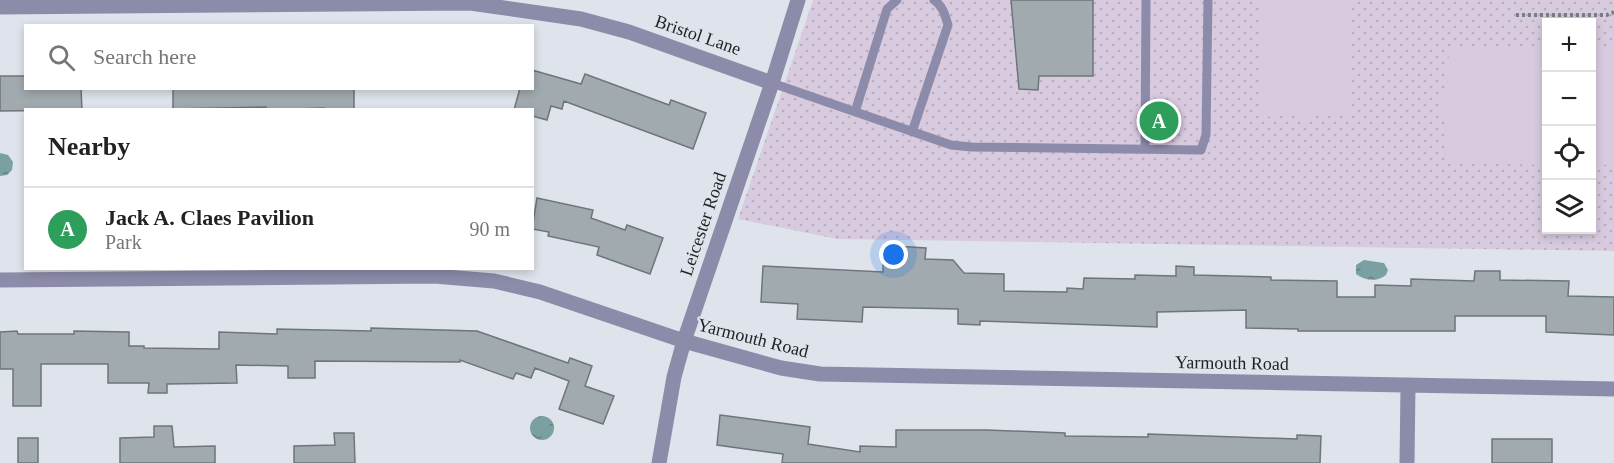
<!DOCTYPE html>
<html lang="en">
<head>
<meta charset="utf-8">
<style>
  body { margin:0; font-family:Georgia,serif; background:#f6f6f6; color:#222 }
  .controls { position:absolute; right:18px; top:18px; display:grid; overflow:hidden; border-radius:0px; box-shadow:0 3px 9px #0003 }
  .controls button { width:54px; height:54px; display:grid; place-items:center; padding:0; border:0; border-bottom:2px solid #e0e0e0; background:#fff; color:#222; font:30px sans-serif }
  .you { position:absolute; left:894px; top:255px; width:21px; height:21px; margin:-15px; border:4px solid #fff; border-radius:50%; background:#1a73e8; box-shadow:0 0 0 9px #1a73e833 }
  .badge { display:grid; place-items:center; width:39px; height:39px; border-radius:50%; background:#616400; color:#fff; font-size:20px; font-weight:700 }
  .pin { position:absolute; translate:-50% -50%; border:3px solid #fff; box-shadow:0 2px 6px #0006 }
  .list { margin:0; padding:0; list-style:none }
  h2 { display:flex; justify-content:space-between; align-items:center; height:78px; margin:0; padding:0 24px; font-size:26px }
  h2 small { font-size:20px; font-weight:400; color:#767676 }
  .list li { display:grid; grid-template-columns:39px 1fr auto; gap:18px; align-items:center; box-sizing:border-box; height:84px; padding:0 24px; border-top:2px solid #e0e0e0 }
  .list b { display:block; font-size:22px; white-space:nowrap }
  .list p { margin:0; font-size:20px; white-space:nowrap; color:#767676 }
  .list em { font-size:20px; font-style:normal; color:#767676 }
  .icon { flex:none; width:33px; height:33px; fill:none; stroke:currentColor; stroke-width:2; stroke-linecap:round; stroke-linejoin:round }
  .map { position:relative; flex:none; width:1614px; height:463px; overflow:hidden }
  .search { position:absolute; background:#fff; box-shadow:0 3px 9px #0003; left:24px; top:24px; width:510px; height:66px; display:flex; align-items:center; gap:15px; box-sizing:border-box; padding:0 21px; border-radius:0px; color:#767676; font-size:22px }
  .panel { position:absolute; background:#fff; box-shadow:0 3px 9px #0003; left:24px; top:108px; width:510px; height:162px; border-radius:0px }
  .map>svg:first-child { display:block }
  .grass { fill:url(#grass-dots); fill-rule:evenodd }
  .pitch { fill:#d8cbdf }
  .water { fill:url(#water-ripples) }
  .building { fill:#a1aaae; stroke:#6e767a; stroke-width:1.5 }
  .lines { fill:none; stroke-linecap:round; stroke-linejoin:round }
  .path { stroke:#7a7e83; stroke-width:4; stroke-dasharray:3 3; stroke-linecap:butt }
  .service { stroke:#8c8caa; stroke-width:9 }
  .minor { stroke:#8c8caa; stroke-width:15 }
  .labels { text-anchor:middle; stroke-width:4.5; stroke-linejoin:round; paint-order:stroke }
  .street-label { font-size:18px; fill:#212326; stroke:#dfe4ec }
</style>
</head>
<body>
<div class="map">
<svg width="1614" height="463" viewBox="0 0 1614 463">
  <defs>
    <pattern id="grass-dots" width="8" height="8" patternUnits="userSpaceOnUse" patternTransform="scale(1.5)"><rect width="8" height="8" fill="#d8cbdf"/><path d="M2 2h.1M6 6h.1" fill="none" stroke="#b9aebf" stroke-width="1.8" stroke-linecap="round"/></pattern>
    <pattern id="water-ripples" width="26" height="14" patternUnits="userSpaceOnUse" patternTransform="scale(1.5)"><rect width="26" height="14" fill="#7ba0a2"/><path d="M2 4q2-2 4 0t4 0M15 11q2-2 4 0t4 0" fill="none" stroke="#648284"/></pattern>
  </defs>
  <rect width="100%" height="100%" fill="#dfe4ec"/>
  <path class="grass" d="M813 0H1614V251L837 239 738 219ZM1546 22H1592V230H1546Z"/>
  <path class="pitch" d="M1261 0H1349V112L1311 114V121H1299V115L1261 117Z
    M1449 46 1546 47V165L1445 163 1447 114H1440L1441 96 1447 95Z
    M1592 48H1614V165H1592Z"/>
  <path class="water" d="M0 153 8 155 13 162 12 170 7 175 0 176Z
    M1364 260 1384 263 1388 270 1386 275C1378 282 1365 281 1356 274V265Z
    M530 428a12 12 0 1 1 24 0a12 12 0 1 1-24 0Z"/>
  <path class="building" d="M1011 0H1093V76H1039L1038 90 1019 89Z
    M532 70 581 84 585 74 669 105 671 100 706 113 693 149 564 101 562 109 551 106 547 120 532 116V110H514L520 88H532Z
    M0 76H26V88H81L82 110 0 111Z
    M173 88H354V110H324V108L266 110V107L173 109Z
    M537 198 593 210 591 218 625 230 627 225 663 238 650 274 597 255 599 247 548 236 549 232 532 229Z
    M895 246 926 248 925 259 953 260 964 273 1004 274V291L1067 292V288L1083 289 1084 278 1135 279V275L1176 276V266L1194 267V275L1271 277V280L1337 281V297H1375V285L1411 286V279L1474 281 1475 271H1500V280L1569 281 1568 296 1614 297V335L1546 332V316H1455V331H1298V329L1246 328V310L1157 312V327L980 321V325L958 324V309L863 307 862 322 797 319 798 304 761 302 763 266 883 272V262L894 263Z
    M371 328 477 331 568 363 570 358 592 366 585 386 614 396 603 424 559 409 569 381 535 368 531 378 516 373 513 379 460 360V362L315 361V378H288V366L236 365 237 383 167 384V393H148L149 383H108V364H41V406H13V369H0V332L17 331 18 334H74V331L129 332V346H144V348L219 349V332L277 334V329L371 331Z
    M720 415 810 427 808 444 860 452V446L896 447V430H987L1065 433V436L1148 437V434L1297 439V435L1321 436 1320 463H782L783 454 717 445Z
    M154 426H172L174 447 215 446V463H120V438L154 437Z
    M334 433H354L355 463H294V446L335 445Z
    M18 438H38V463H18Z
    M1492 439H1552V463H1492Z"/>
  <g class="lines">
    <path class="path" d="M1516 15H1607L1614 12"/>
    <path class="service" d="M772 83 951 145 971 147 1201 150 1206 135 1208 0
      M855 112 887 9 897 0
      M912 132 948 25C945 15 943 6 934 0
      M1145 149 1146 0"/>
    <path class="minor" d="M0 7 470 3 581 19 629 32 772 83
      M0 280 434 276 494 281 540 292 684 341 781 368 820 374 1614 389
      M659 463 674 377 684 341 772 83 798 0
      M1407 463 1408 386"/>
  </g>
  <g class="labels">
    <g class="street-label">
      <text transform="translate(698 35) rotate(19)" y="6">Bristol Lane</text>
      <text transform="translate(703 224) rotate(-71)" y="6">Leicester Road</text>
      <text transform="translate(753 338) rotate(14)" y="6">Yarmouth Road</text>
      <text transform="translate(1232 363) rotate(1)" y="6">Yarmouth Road</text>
    </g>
  </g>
</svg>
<div class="controls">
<button>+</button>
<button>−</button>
<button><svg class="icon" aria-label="locate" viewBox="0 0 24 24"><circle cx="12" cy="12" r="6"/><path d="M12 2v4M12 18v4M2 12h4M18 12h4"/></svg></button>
<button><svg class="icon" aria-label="layers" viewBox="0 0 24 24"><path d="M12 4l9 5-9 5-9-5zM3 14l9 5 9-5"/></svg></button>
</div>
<div class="you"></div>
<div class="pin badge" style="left:1159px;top:121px;background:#2e9e5b">A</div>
<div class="search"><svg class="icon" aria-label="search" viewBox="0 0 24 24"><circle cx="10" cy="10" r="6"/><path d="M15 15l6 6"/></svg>Search here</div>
<section class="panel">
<h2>Nearby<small></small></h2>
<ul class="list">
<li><span class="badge" style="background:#2e9e5b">A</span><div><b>Jack A. Claes Pavilion</b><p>Park</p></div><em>90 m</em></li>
</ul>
</section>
</div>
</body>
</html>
